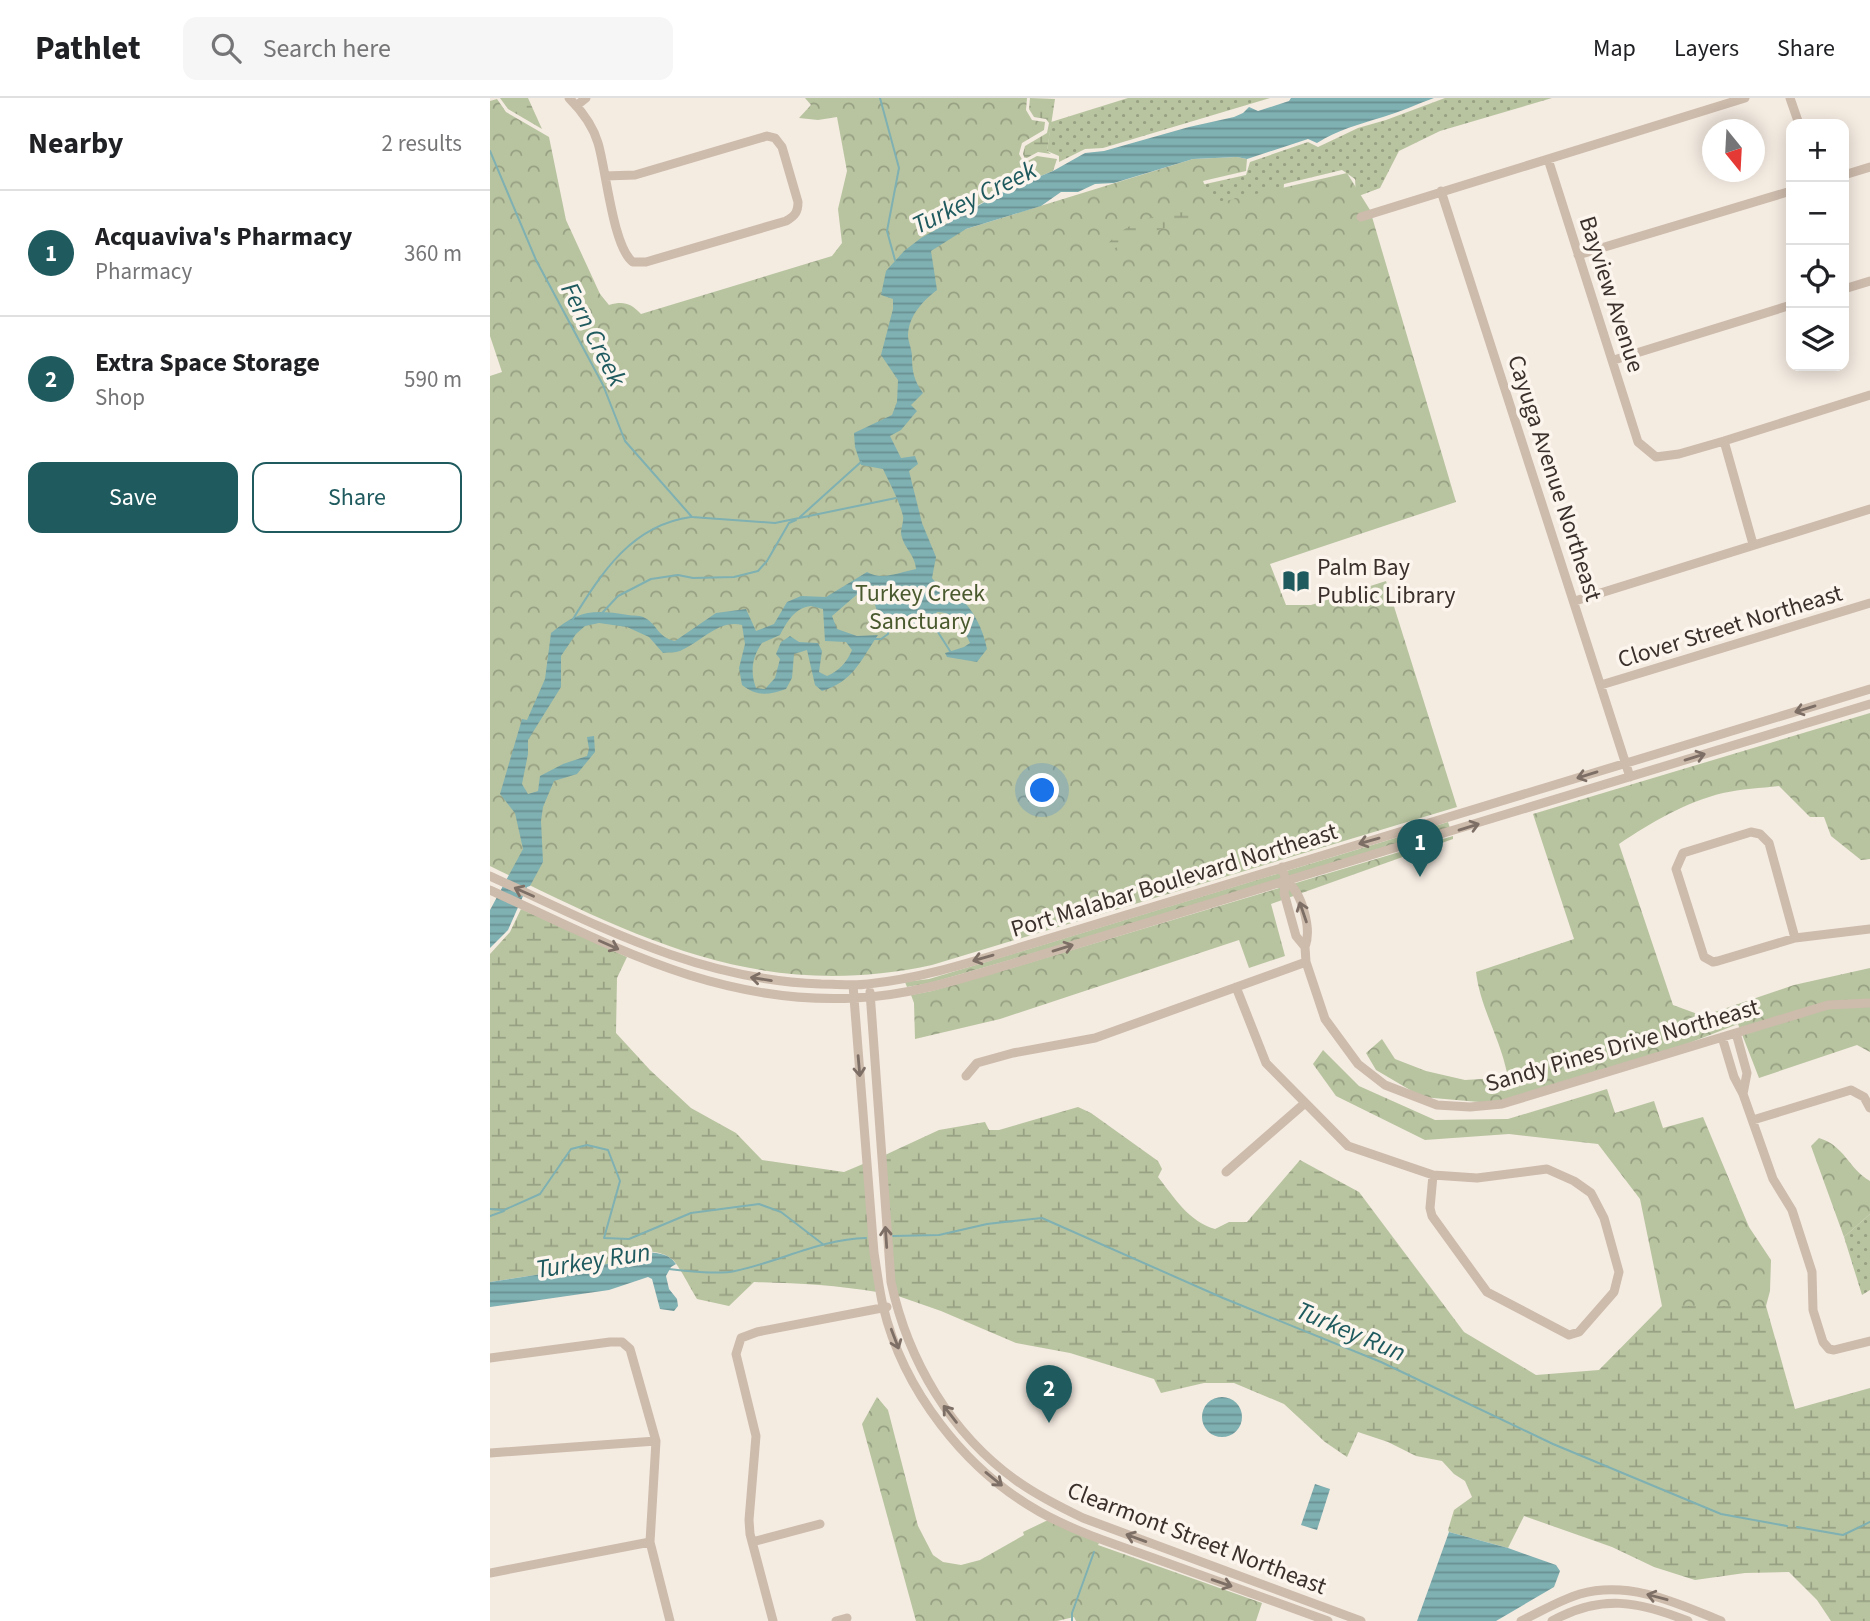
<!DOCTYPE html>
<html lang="en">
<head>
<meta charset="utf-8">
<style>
  body { margin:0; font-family:"Source Sans 3",sans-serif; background:#f6f6f6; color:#202124 }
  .controls { position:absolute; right:21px; top:21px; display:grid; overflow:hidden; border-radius:14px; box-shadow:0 4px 18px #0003 }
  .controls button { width:63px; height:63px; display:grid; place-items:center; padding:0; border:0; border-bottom:2px solid #e0e0e0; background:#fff; color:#202124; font:35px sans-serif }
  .compass { position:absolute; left:1212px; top:21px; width:63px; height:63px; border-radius:50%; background:#fff; box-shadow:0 4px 18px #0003; rotate:162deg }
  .you { position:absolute; left:553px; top:693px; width:24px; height:24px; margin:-18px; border:5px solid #fff; border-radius:50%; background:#1a73e8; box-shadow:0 0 0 10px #1a73e833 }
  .badge { display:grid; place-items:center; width:46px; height:46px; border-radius:50%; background:#1f5a5e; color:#fff; font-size:23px; font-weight:700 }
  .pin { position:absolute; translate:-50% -58px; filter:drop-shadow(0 2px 4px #0008) }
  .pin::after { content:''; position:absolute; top:37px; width:24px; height:21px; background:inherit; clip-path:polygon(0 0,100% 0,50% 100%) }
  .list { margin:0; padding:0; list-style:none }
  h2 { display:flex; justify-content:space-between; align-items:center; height:91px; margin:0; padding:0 28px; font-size:30px }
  h2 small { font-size:23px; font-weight:400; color:#757577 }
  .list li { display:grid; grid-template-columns:46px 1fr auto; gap:21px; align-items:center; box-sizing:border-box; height:126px; padding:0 28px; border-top:2px solid #e0e0e0 }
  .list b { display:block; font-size:26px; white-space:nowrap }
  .list p { margin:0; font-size:23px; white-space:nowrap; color:#757577 }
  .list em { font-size:23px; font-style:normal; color:#757577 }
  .actions { display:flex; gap:14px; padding:21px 28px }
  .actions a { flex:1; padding:16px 0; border:2px solid #1f5a5e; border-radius:14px; text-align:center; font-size:24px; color:#1f5a5e }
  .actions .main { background:#1f5a5e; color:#fff }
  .icon { flex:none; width:38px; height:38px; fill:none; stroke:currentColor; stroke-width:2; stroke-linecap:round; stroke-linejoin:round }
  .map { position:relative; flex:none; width:1380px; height:1523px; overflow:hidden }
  header { display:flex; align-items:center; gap:42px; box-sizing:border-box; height:98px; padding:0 35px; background:#fff; border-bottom:2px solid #e0e0e0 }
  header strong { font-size:33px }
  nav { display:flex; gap:38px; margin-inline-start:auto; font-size:24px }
  .search { width:490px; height:63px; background:#f6f6f6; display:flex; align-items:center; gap:18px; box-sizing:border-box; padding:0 24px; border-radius:14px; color:#757577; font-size:26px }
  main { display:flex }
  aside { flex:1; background:#fff }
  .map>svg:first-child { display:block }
  .grass { fill:url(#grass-dots) }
  .forest { fill:url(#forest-crowns) }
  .wetland { fill:url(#wetland-marsh) }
  .water { fill:url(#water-rules); fill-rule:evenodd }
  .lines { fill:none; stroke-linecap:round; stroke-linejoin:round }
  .stream { stroke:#7fb0b2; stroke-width:2 }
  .minor { stroke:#cdbbac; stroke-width:9 }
  .oneway { stroke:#7d6f65 }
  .labels { text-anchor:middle; stroke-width:7; stroke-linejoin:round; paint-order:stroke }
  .street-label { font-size:24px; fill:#3b302b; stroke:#fbf5ee }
  .poi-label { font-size:24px; fill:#3b302b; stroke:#fbf5ee; text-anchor:start }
  .park-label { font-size:24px; fill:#4a5a2e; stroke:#fbf5ee }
  .water-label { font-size:26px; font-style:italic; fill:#1f5a5e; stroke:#fbf5ee }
</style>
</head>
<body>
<header>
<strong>Pathlet</strong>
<div class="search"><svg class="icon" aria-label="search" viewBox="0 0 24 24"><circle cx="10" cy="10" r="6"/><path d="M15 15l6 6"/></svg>Search here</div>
<nav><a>Map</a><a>Layers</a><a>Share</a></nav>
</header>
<main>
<aside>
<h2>Nearby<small>2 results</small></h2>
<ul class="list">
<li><span class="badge">1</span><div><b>Acquaviva's Pharmacy</b><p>Pharmacy</p></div><em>360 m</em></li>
<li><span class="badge">2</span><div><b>Extra Space Storage</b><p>Shop</p></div><em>590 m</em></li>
</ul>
<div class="actions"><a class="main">Save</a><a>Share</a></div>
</aside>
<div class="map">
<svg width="1380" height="1523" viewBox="0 0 1380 1523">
  <defs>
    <pattern id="grass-dots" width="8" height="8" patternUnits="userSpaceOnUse" patternTransform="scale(1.75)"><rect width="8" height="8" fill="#b8c4a0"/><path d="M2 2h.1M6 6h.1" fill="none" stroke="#97a083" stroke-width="1.8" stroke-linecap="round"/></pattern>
    <pattern id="forest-crowns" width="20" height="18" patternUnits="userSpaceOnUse" patternTransform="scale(1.75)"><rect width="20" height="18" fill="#b8c4a0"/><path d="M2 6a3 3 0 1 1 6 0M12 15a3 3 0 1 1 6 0" fill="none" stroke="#97a083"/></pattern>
    <pattern id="wetland-marsh" width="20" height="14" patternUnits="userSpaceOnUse" patternTransform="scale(1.75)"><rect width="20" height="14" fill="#b8c4a0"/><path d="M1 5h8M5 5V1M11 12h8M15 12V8" fill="none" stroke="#97a083"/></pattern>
    <pattern id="water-rules" width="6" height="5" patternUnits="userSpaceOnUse" patternTransform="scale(1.75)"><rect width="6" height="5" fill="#7fb0b2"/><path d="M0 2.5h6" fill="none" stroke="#699091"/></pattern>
  </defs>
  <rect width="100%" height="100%" fill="#f4ebe1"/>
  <path class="grass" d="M638 0H780L613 50 595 51 569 64V58L557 53 561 24Z
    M955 0H1062L950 33 909 53 890 90 866 99 865 81 852 72 794 86 790 129 600 117 702 89 756 77 760 64 818 44 828 49 868 30 896 22Z
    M1380 1116V1192L1372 1197 1354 1139Z"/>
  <path class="forest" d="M315 0H537L536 12 542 22 555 24 554 32 532 45 529 56 534 65 547 58 567 61 563 73 516 92 464 120 424 147 703 61 747 59 757 61 756 73 713 83 723 106 857 75 880 112 966 404 780 466 796 507H821L896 483 967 709 442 867C270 904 150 841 0 768V278L12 274 0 238V3L7 1 16 14 59 39 76 122 110 196 119 207C134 203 140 205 151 216L342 158 352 145 348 111 357 73 347 19 328 22 309 20 321 7Z
    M1380 615V761L1371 762 1341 738 1334 719H1320L1289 688C1271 690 1251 691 1233 695 1196 704 1160 725 1129 746L1183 907 1213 918 1304 887 1380 870V954L1367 947 1269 980 1248 926 1194 947 1012 1006 932 999 886 972 876 955 892 941 905 961 936 973 975 982 1008 980 1017 975C1010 940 990 909 986 874L1084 841 1043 716Z
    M958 724 960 730 520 862 440 885 417 889 415 884 439 881 519 857Z
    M963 738V741L781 806 795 858 759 870 749 842 510 921 425 941 424 905 421 897 442 893 522 870Z
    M833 952 869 988 945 1022 1018 1021 1117 991 1125 1015 1164 1003 1173 1030 1213 1019 1259 1129 1281 1162 1280 1193 1276 1208H1172L1150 1101 1108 1046 1019 1036 935 1042 846 998 823 966Z
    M1329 1040C1355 1048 1358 1070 1380 1083V1116L1354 1139 1321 1048Z
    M387 1299 398 1312 428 1428 443 1457 453 1464 471 1467 490 1462 534 1437 533 1434 558 1422 609 1445 608 1447 772 1505 766 1523H586L584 1519 567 1523H426L372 1326Z"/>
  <path class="wetland" d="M10 0H38L52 31 18 11Z
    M540 0 565 1 557 53 561 56 548 54 535 61 533 56 535 48 557 35 559 25 556 21 544 19 539 11Z
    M682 114 697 115 704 121 652 137 619 153 610 155C631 128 650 121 682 114Z
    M31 811 137 859 127 880 126 935 160 972 201 1010 246 1035 272 1062 354 1074 373 1066 387 1194C346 1187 305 1185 264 1184L239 1208 207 1201C202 1193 188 1166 183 1162 167 1149 144 1153 129 1164L0 1184V856L20 834Z
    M588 1009 601 1015 668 1063 672 1071 668 1079C684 1099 699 1124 725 1131L739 1124H757L810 1062 869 1094 974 1234 1046 1277 1109 1272 1172 1208H1276L1305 1311 1380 1290V1523H1341L1327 1502 1299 1474 1255 1475 1205 1482 1164 1469 1122 1449 1034 1418 1018 1450 959 1434 958 1432 964 1412 982 1399 975 1383 964 1376 952 1363 926 1358 898 1344 868 1334 857 1359 835 1344 794 1306 744 1285H714L671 1295 664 1281 580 1255 526 1245 451 1213 408 1198 405 1184 395 1057 449 1032 495 1024 499 1032H509Z"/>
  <path class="water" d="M801 0H944C927 6 910 14 893 19 870 26 847 32 827 45L818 41 757 61 747 59 703 61 624 85 605 86 588 94H571L551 108 476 131 441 153 447 192C433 203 419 217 418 237 418 244 422 251 422 259 422 273 424 283 433 295L421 307 427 313 411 332 400 338 411 360 425 358 428 366 419 373 432 425 446 459 442 480C451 492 454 489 465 496 483 509 493 531 497 551L487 564 457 559 455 555 474 549 480 545C473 529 466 514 447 514L437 531 402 524 388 517 384 503 385 487 371 493 342 518 347 531 367 538 388 537C370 563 364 583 332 593L325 587 317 552 304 556 302 580 296 591C278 597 268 599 252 587L249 570 255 546 252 527C229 521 211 544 190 553 185 555 179 554 173 555L159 539 137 529 109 525 95 528 86 536 71 558V589L38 642V656L32 686 38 696 48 693 50 678 73 666 97 658 99 651 97 639 104 638 105 654 87 676 64 683 53 709 51 723 53 764 40 788 37 789 18 832 0 850V812L33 751 25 715 10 696 32 621 37 622 55 581 61 535C88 512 104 511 138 517 143 518 151 517 155 520 168 527 167 539 185 543L226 515 256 511 266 533 284 526 297 504 311 498 336 499 377 474C392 483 410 474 426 471 425 456 413 450 411 435 411 429 414 424 413 418 409 402 400 386 393 371L371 367 365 349 364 335 402 317 407 304 408 282 391 257 403 211V201L391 197 396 173 414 153 431 140 516 92 563 73 595 55 614 53 699 29 744 19 753 15 759 9 768 13 799 3ZM321 508 333 511 335 543 356 544 362 552C357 564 349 573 337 578L329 574 332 553 328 545 309 544 300 538 291 544 286 556 290 561 285 580 275 591 266 590C260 574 262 559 272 545L290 537C297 524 304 510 321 508Z
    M152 1154C165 1155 178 1154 186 1166L181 1169 176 1178 179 1191 187 1201 188 1208 184 1213 170 1211 162 1181 158 1179 119 1192 0 1209V1184L129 1164 140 1157Z
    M712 1319a20 20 0 1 1 40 0a20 20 0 1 1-40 0Z
    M825 1386 840 1391 827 1432 811 1427Z
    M959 1434 1018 1450 1066 1467 1070 1473 1064 1489 1006 1523H927Z"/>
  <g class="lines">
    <path class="stream" d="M390 0 409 70 397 133 405 162
      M0 53 46 162 113 287 135 343 202 419 285 425 406 400
      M310 419 371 364
      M113 514 128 498 161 481 188 477 203 480 244 479 268 473 277 463 299 425 306 422
      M83 521C112 474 142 427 201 419
      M438 525 446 531 460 553
      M384 541H391L398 536 397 522
      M0 1111 14 1112 50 1096 81 1051 97 1047 118 1052 130 1083 114 1140 139 1141 201 1115 269 1106 291 1114 334 1147
      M0 1118 14 1113
      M403 1138 449 1137 497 1126 552 1120 733 1200 891 1264 1063 1346 1231 1416 1297 1428
      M179 1171C196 1173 228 1177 245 1173 289 1164 331 1141 376 1140
      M1307 1429 1353 1437 1380 1424
      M582 1523V1515L604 1454"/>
    <path class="minor" d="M79 0C91 12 103 28 108 45 116 71 123 150 143 164H156L296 123C305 118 308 114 308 104L292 49 285 40 277 38 145 77 115 78
      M1300 0 1309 26
      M86 8 96 0
      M1058 61 1148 344 1166 359 1189 356 1234 343 1380 297
      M1354 77 1380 69
      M951 93 1140 679
      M871 119 1255 0
      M1088 157 1301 93
      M1354 191 1380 183
      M1124 262 1301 207
      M1234 343 1263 446
      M1085 503 1380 411
      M1111 587 1380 505
      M792 769 796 783 794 795 806 838 815 849 816 864 835 921 868 966 895 987 947 1007 980 1009 1012 1006 1338 907 1380 905
      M0 778C109 828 208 882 331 886 347 886 363 888 378 886 426 881 472 867 518 853L1380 591
      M796 783C812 794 822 831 815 849
      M0 792C121 847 226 907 365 900 419 898 470 881 521 866L1380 606
      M1305 840 1279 745 1270 736 1261 734 1193 755 1186 771 1214 859 1223 864 1228 863 1305 840 1380 831
      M363 887 384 1155C387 1173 389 1191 393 1208 413 1292 475 1372 550 1414 584 1433 621 1445 658 1458 718 1480 778 1501 838 1523
      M746 889 776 965 858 1048 943 1077 940 1110 942 1118 997 1194 1079 1237 1089 1234 1124 1194 1129 1174 1114 1120 1101 1095 1084 1083 1057 1071 987 1080 943 1077
      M380 894 401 1184C418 1263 461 1336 527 1383 548 1398 570 1409 593 1420L871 1523
      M1246 935 1257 975 1253 996
      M1232 939 1244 979 1253 996 1283 1081 1302 1112 1322 1174 1323 1212 1333 1244 1339 1251 1344 1252 1380 1243
      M476 978 487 965 523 955 605 940 816 864
      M1263 1022 1361 992 1374 999 1380 1010
      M736 1074 815 1005
      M0 1260 120 1244H132L140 1251 166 1343 160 1444 180 1523
      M0 1355 166 1343
      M262 1444 330 1426
      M0 1475 160 1444
      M283 1523 260 1436 259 1422 266 1338 246 1256 251 1240 267 1234 397 1209
      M346 1523 357 1520
      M1031 1523C1050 1514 1070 1502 1090 1496 1139 1482 1187 1505 1231 1523
      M1062 1523C1111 1496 1148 1503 1198 1523"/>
  </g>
  <defs><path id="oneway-shaft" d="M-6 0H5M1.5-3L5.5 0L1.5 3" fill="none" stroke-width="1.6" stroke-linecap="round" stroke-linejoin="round" transform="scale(1.75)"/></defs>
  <g class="oneway">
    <use href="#oneway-shaft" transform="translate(1315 611) rotate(163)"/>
    <use href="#oneway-shaft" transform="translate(1205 659) rotate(-17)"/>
    <use href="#oneway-shaft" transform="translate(1097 677) rotate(163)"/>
    <use href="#oneway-shaft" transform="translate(979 729) rotate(-17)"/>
    <use href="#oneway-shaft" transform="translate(879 743) rotate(164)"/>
    <use href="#oneway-shaft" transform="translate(34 794) rotate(-156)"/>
    <use href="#oneway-shaft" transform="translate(813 814) rotate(-109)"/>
    <use href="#oneway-shaft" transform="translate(119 847) rotate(24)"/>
    <use href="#oneway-shaft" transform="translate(573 850) rotate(-17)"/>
    <use href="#oneway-shaft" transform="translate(493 860) rotate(164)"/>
    <use href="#oneway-shaft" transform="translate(271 881) rotate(-171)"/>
    <use href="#oneway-shaft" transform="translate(369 968) rotate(85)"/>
    <use href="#oneway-shaft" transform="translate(396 1139) rotate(-94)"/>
    <use href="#oneway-shaft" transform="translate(405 1241) rotate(69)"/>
    <use href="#oneway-shaft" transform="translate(460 1316) rotate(-128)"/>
    <use href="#oneway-shaft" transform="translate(504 1381) rotate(39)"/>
    <use href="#oneway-shaft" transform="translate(646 1440) rotate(-160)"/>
    <use href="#oneway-shaft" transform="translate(732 1485) rotate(19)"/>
    <use href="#oneway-shaft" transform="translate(1167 1499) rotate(-165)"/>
  </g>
  <defs>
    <g id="library-bare" transform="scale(2.1)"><path d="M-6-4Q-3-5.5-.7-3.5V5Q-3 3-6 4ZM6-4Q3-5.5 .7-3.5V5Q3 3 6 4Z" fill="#1f5a5e" stroke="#fbf5ee" stroke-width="2.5" paint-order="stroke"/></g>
  </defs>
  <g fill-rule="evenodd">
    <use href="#library-bare" x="806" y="483"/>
  </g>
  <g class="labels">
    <g class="street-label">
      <text transform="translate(1122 196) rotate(72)" y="8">Bayview Avenue</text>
      <text transform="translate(1065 380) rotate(72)" y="8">Cayuga Avenue Northeast</text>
      <text transform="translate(1240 528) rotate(-17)" y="8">Clover Street Northeast</text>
      <text transform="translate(684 782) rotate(-17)" y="8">Port Malabar Boulevard Northeast</text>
      <text transform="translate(1132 947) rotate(-16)" y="8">Sandy Pines Drive Northeast</text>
      <text transform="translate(707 1440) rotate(21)" y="8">Clearmont Street Northeast</text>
    </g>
    <g class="poi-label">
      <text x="827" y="477">Palm Bay<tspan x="827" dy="28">Public Library</tspan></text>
    </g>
    <g class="park-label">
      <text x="430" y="503">Turkey Creek<tspan x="430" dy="28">Sanctuary</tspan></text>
    </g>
    <g class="water-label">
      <text transform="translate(484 99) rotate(-26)" y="9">Turkey Creek</text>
      <text transform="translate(104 236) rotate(63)" y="9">Fern Creek</text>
      <text transform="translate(103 1162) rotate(-9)" y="9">Turkey Run</text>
      <text transform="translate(861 1233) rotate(23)" y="9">Turkey Run</text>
    </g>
  </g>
</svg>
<div class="controls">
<button>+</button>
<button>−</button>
<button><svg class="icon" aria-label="locate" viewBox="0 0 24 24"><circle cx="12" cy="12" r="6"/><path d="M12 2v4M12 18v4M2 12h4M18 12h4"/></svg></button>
<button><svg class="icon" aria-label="layers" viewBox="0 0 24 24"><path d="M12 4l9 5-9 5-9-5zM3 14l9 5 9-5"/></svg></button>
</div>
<svg class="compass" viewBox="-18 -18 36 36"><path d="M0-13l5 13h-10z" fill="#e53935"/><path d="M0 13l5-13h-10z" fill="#757577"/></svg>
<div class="you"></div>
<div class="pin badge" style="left:930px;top:779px">1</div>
<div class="pin badge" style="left:559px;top:1325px">2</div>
</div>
</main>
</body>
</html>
